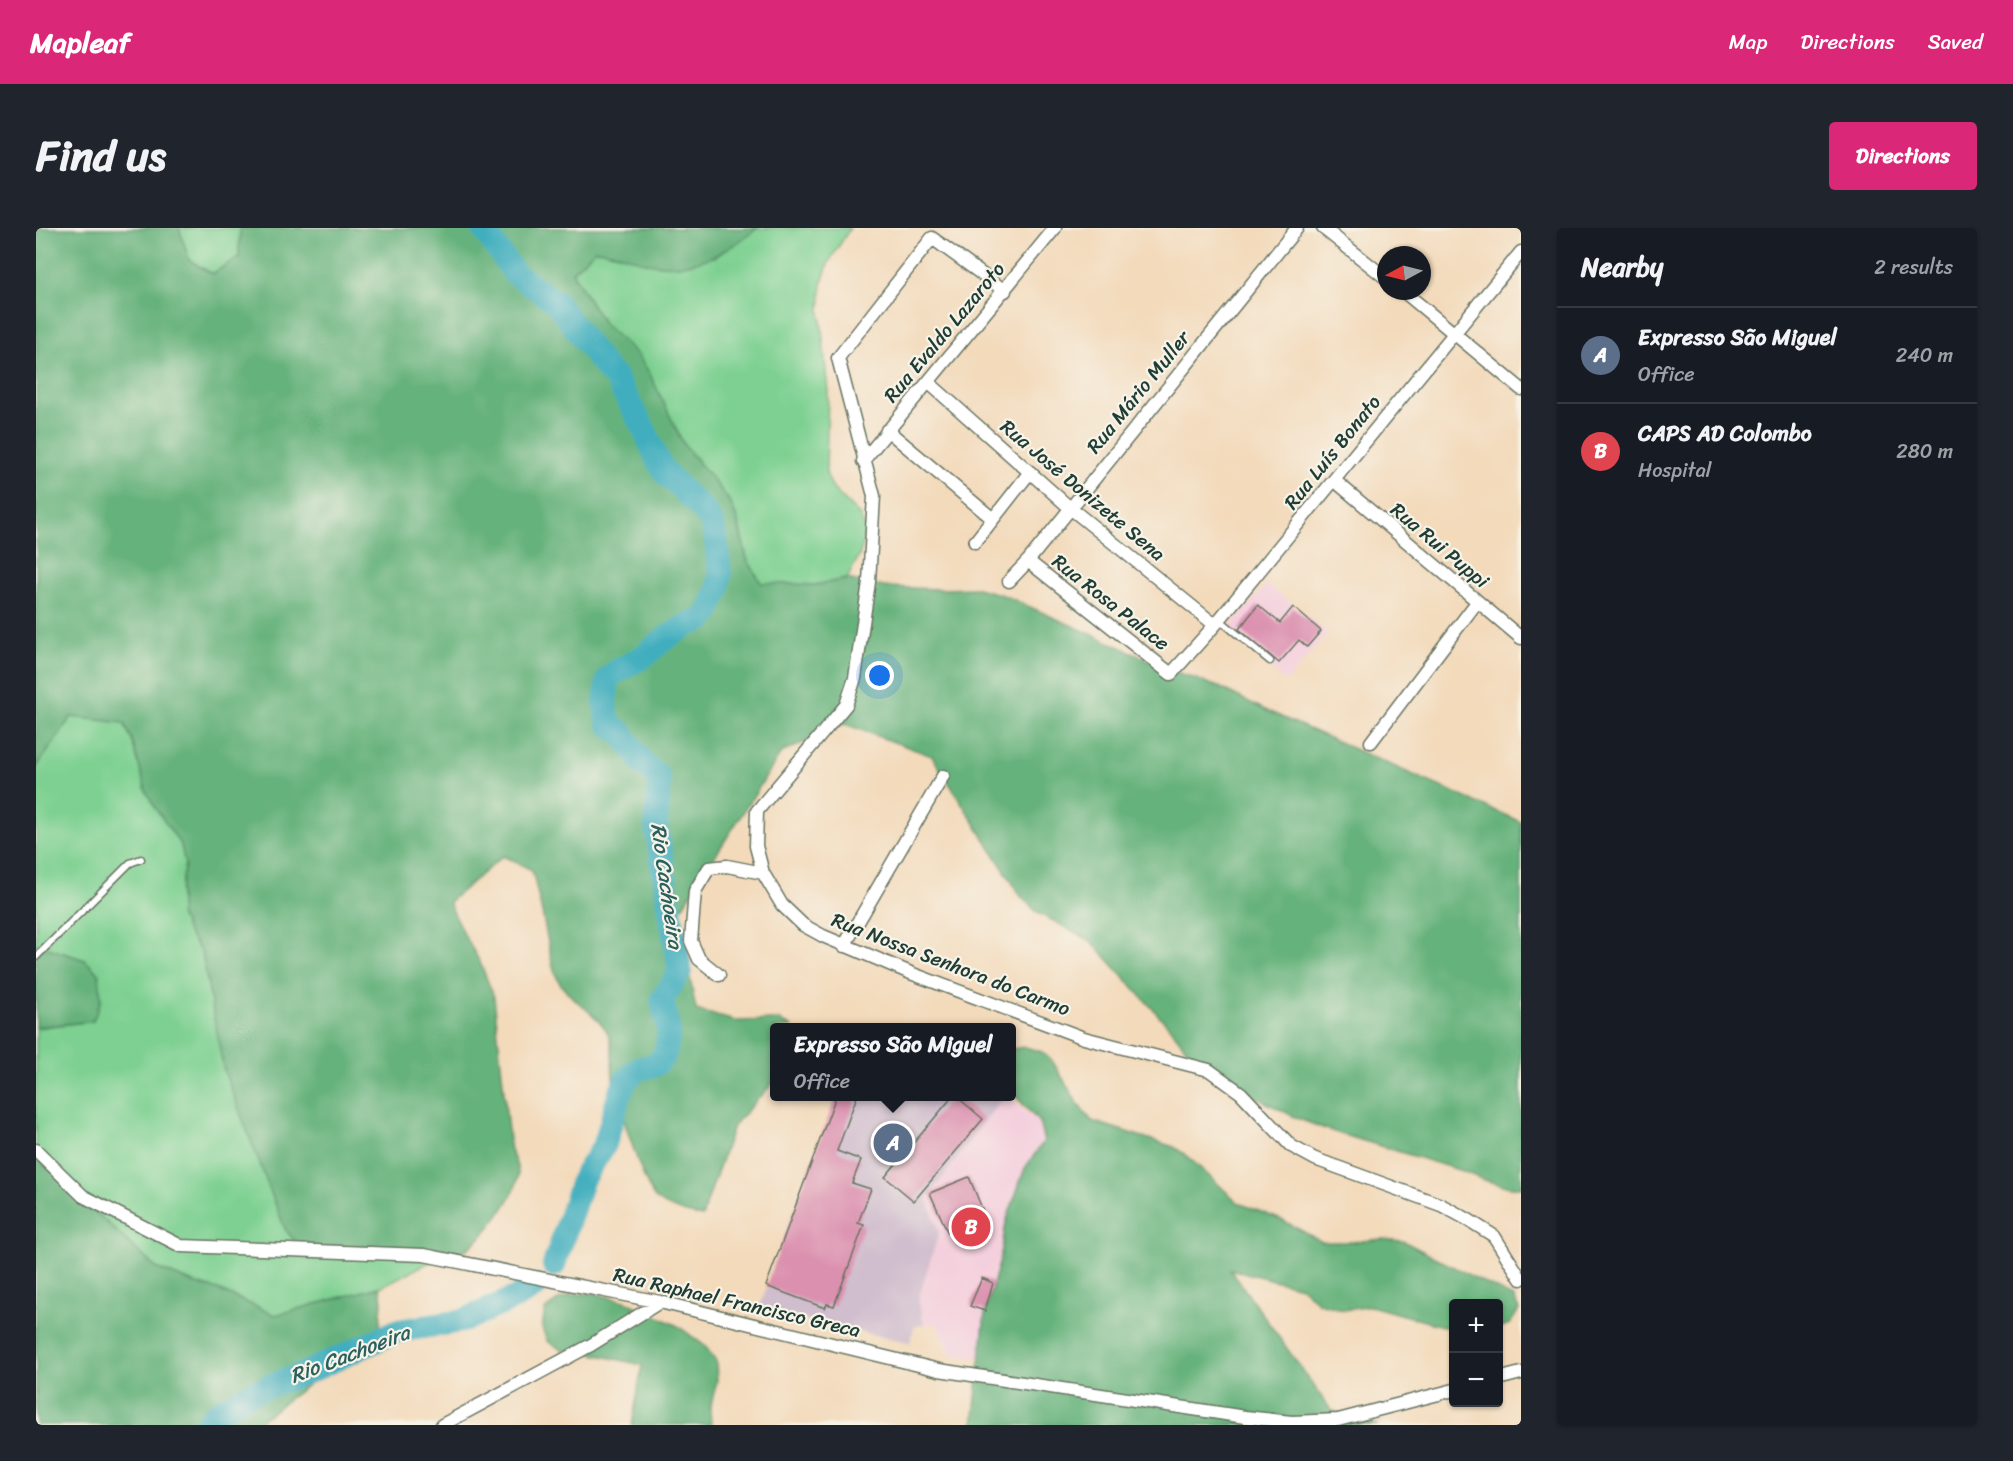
<!DOCTYPE html>
<html lang="en">
<head>
<meta charset="utf-8">
<style>
  body { margin:0; font-family:Sriracha,sans-serif; background:#20242c; color:#f1f3f6 }
  .controls { position:absolute; right:18px; bottom:18px; display:grid; overflow:hidden; border-radius:6px; box-shadow:0 2px 4px #0004 }
  .controls button { width:54px; height:54px; display:grid; place-items:center; padding:0; border:0; border-bottom:2px solid #363941; background:#171b24; color:#f1f3f6; font:30px sans-serif }
  .compass { position:absolute; left:1341px; top:18px; width:54px; height:54px; border-radius:50%; background:#171b24; box-shadow:0 2px 4px #0004; rotate:263deg }
  .you { position:absolute; left:844px; top:448px; width:21px; height:21px; margin:-15px; border:4px solid #fff; border-radius:50%; background:#1a73e8; box-shadow:0 0 0 9px #1a73e833 }
  .badge { display:grid; place-items:center; width:39px; height:39px; border-radius:50%; background:#db2777; color:#fff; font-size:20px; font-weight:700 }
  .pin { position:absolute; translate:-50% -50%; border:3px solid #fff; box-shadow:0 2px 6px #0006 }
  .popup { position:absolute; left:734px; top:795px; width:246px; height:78px; box-sizing:border-box; display:grid; place-content:center; border-radius:6px; background:#171b24; filter:drop-shadow(0 2px 4px #0005); font-size:20px; white-space:nowrap; color:#9ea1a6 }
  .popup b { font-size:22px; color:#f1f3f6 }
  .popup::after { content:''; position:absolute; left:50%; top:100%; margin-left:-12px; border:12px solid transparent; border-top-color:#171b24 }
  .list { margin:0; padding:0; list-style:none }
  h2 { display:flex; justify-content:space-between; align-items:center; height:78px; margin:0; padding:0 24px; font-size:26px }
  h2 small { font-size:20px; font-weight:400; color:#9ea1a6 }
  .list li { display:grid; grid-template-columns:39px 1fr auto; gap:18px; align-items:center; box-sizing:border-box; height:96px; padding:0 24px; border-top:2px solid #363941 }
  .list b { display:block; font-size:22px; white-space:nowrap }
  .list p { margin:0; font-size:20px; white-space:nowrap; color:#9ea1a6 }
  .list em { font-size:20px; font-style:normal; color:#9ea1a6 }
  .map { position:relative; flex:none; width:1485px; height:1197px; overflow:hidden; border-radius:6px }
  header { display:flex; align-items:center; gap:36px; box-sizing:border-box; height:84px; padding:0 30px; background:#db2777; color:#fff }
  header strong { font-size:28px }
  nav { display:flex; gap:33px; margin-inline-start:auto; font-size:21px }
  .intro { display:flex; align-items:center; justify-content:space-between; box-sizing:border-box; height:144px; padding:0 36px }
  h1 { margin:0; font-size:42px }
  .button { padding:15px 27px; border-radius:6px; background:#db2777; color:#fff; font-size:21px; font-weight:700 }
  main { display:flex; gap:36px; padding:0 36px }
  aside { flex:1; background:#171b24; border-radius:6px; box-shadow:0 2px 4px #0004 }
  .map>svg:first-child { display:block }
  .built { fill:#f4cfdd }
  .industrial { fill:#d0bdcd }
  .green { fill:#7dd091; stroke:#4e8662; stroke-width:1.5 }
  .forest { fill:#66b27b; stroke:#427858; stroke-width:1.5 }
  .lines { fill:none; stroke-linecap:round; stroke-linejoin:round }
  .river { stroke:#40aebe; stroke-width:24 }
  .building { fill:#db90af }
  .lane-casing { stroke:#697463; stroke-width:9 }
  .street-casing { stroke:#697463; stroke-width:15 }
  .lane { stroke:#fff; stroke-width:6 }
  .street { stroke:#fff; stroke-width:12 }
  .labels { text-anchor:middle; stroke-width:4.5; stroke-linejoin:round; paint-order:stroke }
  .street-label { font-size:20px; fill:#1f3d34; stroke:#f7f3e8 }
  .water-label { font-size:21px; font-style:italic; fill:#295f5d; stroke:#f7f3e8 }
</style>
</head>
<body>
<header>
<strong>Mapleaf</strong>
<nav><a>Map</a><a>Directions</a><a>Saved</a></nav>
</header>
<div class="intro"><h1>Find us</h1><a class="button">Directions</a></div>
<main>
<div class="map">
<svg width="1485" height="1197" viewBox="0 0 1485 1197">
  <rect width="100%" height="100%" fill="#f7f3e8"/>
  <filter id="ink" filterUnits="userSpaceOnUse"><feTurbulence type="fractalNoise" baseFrequency=".0167" numOctaves="2"/><feDisplacementMap in="SourceGraphic" scale="12" xChannelSelector="R" yChannelSelector="G"/><feConvolveMatrix kernelMatrix="1 2 1 2 8 2 1 2 1" color-interpolation-filters="sRGB"/></filter>
  <filter id="wash" filterUnits="userSpaceOnUse"><feTurbulence type="fractalNoise" baseFrequency=".008" numOctaves="4" result="noise"/><feDisplacementMap in="SourceGraphic" scale="24" xChannelSelector="R" yChannelSelector="G"/><feGaussianBlur stdDeviation="1.35" result="paint"/><feColorMatrix in="noise" values="0 0 0 0 0 0 0 0 0 0 0 0 0 0 0 0 0 1.4 0 .05"/><feComposite in="paint" operator="in"/></filter>
  <g filter="url(#wash)">
    <rect width="100%" height="100%" fill="#f3dabb"/>
    <path class="built" d="M1231 356 1292 405 1250 454 1191 402Z
      M967 869H973L1003 894 1008 913 989 940 970 994 964 1032 949 1085 944 1130 925 1128 914 1124 901 1096H888L882 1073 903 1004 891 970Z"/>
    <path class="industrial" d="M800 869H967L891 970 903 1004 882 1072 888 1096 878 1099 874 1115 723 1081Z"/>
    <path class="green" d="M143 0H204L203 29 176 46 153 32Z
      M722 0H814L793 34 786 54 784 82 792 163 790 245 797 261 824 288 830 302 824 326 811 351 779 357 725 355 711 331 701 291 694 274 675 249 648 217 601 126 567 95 536 44 558 22 577 23 613 35 679 29Z
      M35 489 87 494 96 512 110 563 120 581 145 616 149 636 144 664 151 704 166 725 188 843 324 1026 414 1024 344 1059 239 1087 182 1062 160 1056 120 1040 0 929V800L57 793 49 732 0 716V540Z"/>
    <path class="forest" d="M0 0H143L153 32 176 46 203 29 204 0H722C689 25 656 45 612 35 592 30 581 23 559 22L536 44 567 95 601 126 613 144 648 217 675 249 694 274 701 291 711 331 725 355 779 357 811 351 848 359 905 361 941 360 967 367 1143 445 1185 460 1227 481 1485 594V959H1474L1448 952 1426 943 1292 902 1263 891 1189 854 1172 842 1153 824 1136 802 1055 713 1002 685 986 670 896 528 809 496 745 525 642 686 660 782 699 793 742 792 757 799 738 800V854L697 898 666 989C650 985 633 981 620 971 609 962 579 868 577 851 575 836 579 815 570 802 559 784 537 774 525 757 515 741 514 722 510 704 506 683 501 663 496 642L467 628 413 674 425 701 444 734 458 769 474 922C477 928 482 937 482 944 484 965 446 1013 428 1023L278 1026 261 1016 249 1001 188 843 166 725 151 704 144 686V664L149 636 145 617 120 581 110 563 96 512 88 495 35 489 0 540Z
      M0 716 49 732 63 746 65 772 57 793 0 799Z
      M989 819 1006 824 1017 834 1042 876 1056 893 1138 919 1150 927 1203 975 1248 993 1286 1014H1315L1346 1011 1367 1013 1478 1070 1483 1082 1474 1096 1463 1100 1462 1076H1418L1417 1101 1335 1078 1308 1082 1283 1075 1265 1059 1194 1041 1295 1182 1327 1194 1342 1197H937L949 1085 964 1032 970 994 989 940 1008 913 1003 894 976 864V821Z
      M0 929 120 1040 160 1056 182 1062 239 1087 344 1059 346 1074 344 1098 340 1109 329 1124 308 1138 281 1150 218 1197H0Z
      M557 1065 589 1073 642 1098 669 1118 680 1133 681 1153 674 1180 675 1197H596L606 1137 544 1123 526 1122 511 1113 506 1100 509 1082 522 1072 535 1067Z"/>
    <g class="lines">
      <path class="river" d="M447 0 478 45 520 74 571 142 579 149 608 201 621 231 630 246 666 281 676 295 680 312 684 346 682 362 672 385 667 391 651 397 627 412 608 428 578 445 572 451 569 476 572 493 577 500 585 504 608 537 621 547 623 555 620 597 644 743 626 772 633 804 630 822 627 829 619 837 602 841 590 852 583 867 569 916 547 950 518 1037
        M170 1197 180 1185 216 1164 272 1144 361 1103 426 1093 481 1069 500 1058"/>
    </g>
    <g id="blocks">
      <path class="building" d="M1222 377 1244 395 1257 379 1285 403 1271 419 1263 412 1243 435 1203 401Z
        M800 868H821L801 923 825 932 816 955 835 961 822 995 828 997 798 1078 791 1076 789 1080 730 1058Z
        M917 868H920L947 891 878 973 849 949Z
        M933 949 948 985 928 993 930 997 912 1005 894 965Z
        M946 1050 957 1055 949 1083 934 1078Z"/>
    </g>
  </g>
  <g filter="url(#ink)">
    <use href="#blocks" fill-opacity="0" stroke="#697463" stroke-width="1.5"/>
    <g class="lines">
      <g class="lane-casing">
        <path id="lane" d="M1184 392 1234 433
          M0 729 94 635 105 631"/>
      </g>
      <g class="street-casing">
        <path id="street" d="M1287 0 1350 50
          M969 63 896 10 802 130 838 268 833 354 819 450 810 477 721 583 720 618 727 645 746 677 767 697 787 708 877 746 1048 810 1173 842 1205 865 1255 918 1279 931 1405 977 1431 991 1458 1008 1485 1051
          M1367 63 1485 161
          M892 154 1033 279 1179 397
          M851 202 957 291
          M827 233 1019 0
          M1298 252 1485 410
          M939 314 994 244
          M992 333 1135 446 1179 397 1485 24
          M973 353 992 333 1261 0
          M1335 514 1441 374
          M808 718 907 548
          M683 747 663 731 655 713 659 663 673 640 691 638 727 645
          M0 922 47 968 145 1018 388 1027 624 1074 903 1142 1209 1189 1256 1194 1302 1192 1418 1162
          M1462 1151 1485 1145
          M406 1197 555 1117 624 1074"/>
      </g>
      <use href="#lane" class="lane"/>
      <use href="#street" class="street"/>
    </g>
  </g>
  <g class="labels">
    <g class="street-label">
      <text transform="translate(908 104) rotate(-50)" y="7">Rua Evaldo Lazaroto</text>
      <text transform="translate(1102 164) rotate(-51)" y="7">Rua Mário Muller</text>
      <text transform="translate(1296 224) rotate(-51)" y="7">Rua Luís Bonato</text>
      <text transform="translate(1047 262) rotate(40)" y="7">Rua José Donizete Sena</text>
      <text transform="translate(1404 317) rotate(40)" y="7">Rua Rui Puppi</text>
      <text transform="translate(1075 374) rotate(38)" y="7">Rua Rosa Palace</text>
      <text transform="translate(915 736) rotate(21)" y="7">Rua Nossa Senhora do Carmo</text>
      <text transform="translate(701 1074) rotate(13)" y="7">Rua Raphael Francisco Greca</text>
    </g>
    <g class="water-label">
      <text transform="translate(631 658) rotate(82)" y="7">Rio Cachoeira</text>
      <text transform="translate(314 1126) rotate(-21)" y="7">Rio Cachoeira</text>
    </g>
  </g>
</svg>
<div class="controls">
<button>+</button>
<button>−</button>
</div>
<svg class="compass" viewBox="-18 -18 36 36"><path d="M0-13l5 13h-10z" fill="#e53935"/><path d="M0 13l5-13h-10z" fill="#9ea1a6"/></svg>
<div class="you"></div>
<div class="pin badge" style="left:857px;top:915px;background:#5c6f8a">A</div>
<div class="popup"><b>Expresso São Miguel</b>Office</div>
<div class="pin badge" style="left:935px;top:999px;background:#e0444e">B</div>
</div>
<aside>
<h2>Nearby<small>2 results</small></h2>
<ul class="list">
<li><span class="badge" style="background:#5c6f8a">A</span><div><b>Expresso São Miguel</b><p>Office</p></div><em>240 m</em></li>
<li><span class="badge" style="background:#e0444e">B</span><div><b>CAPS AD Colombo</b><p>Hospital</p></div><em>280 m</em></li>
</ul>
</aside>
</main>
</body>
</html>
